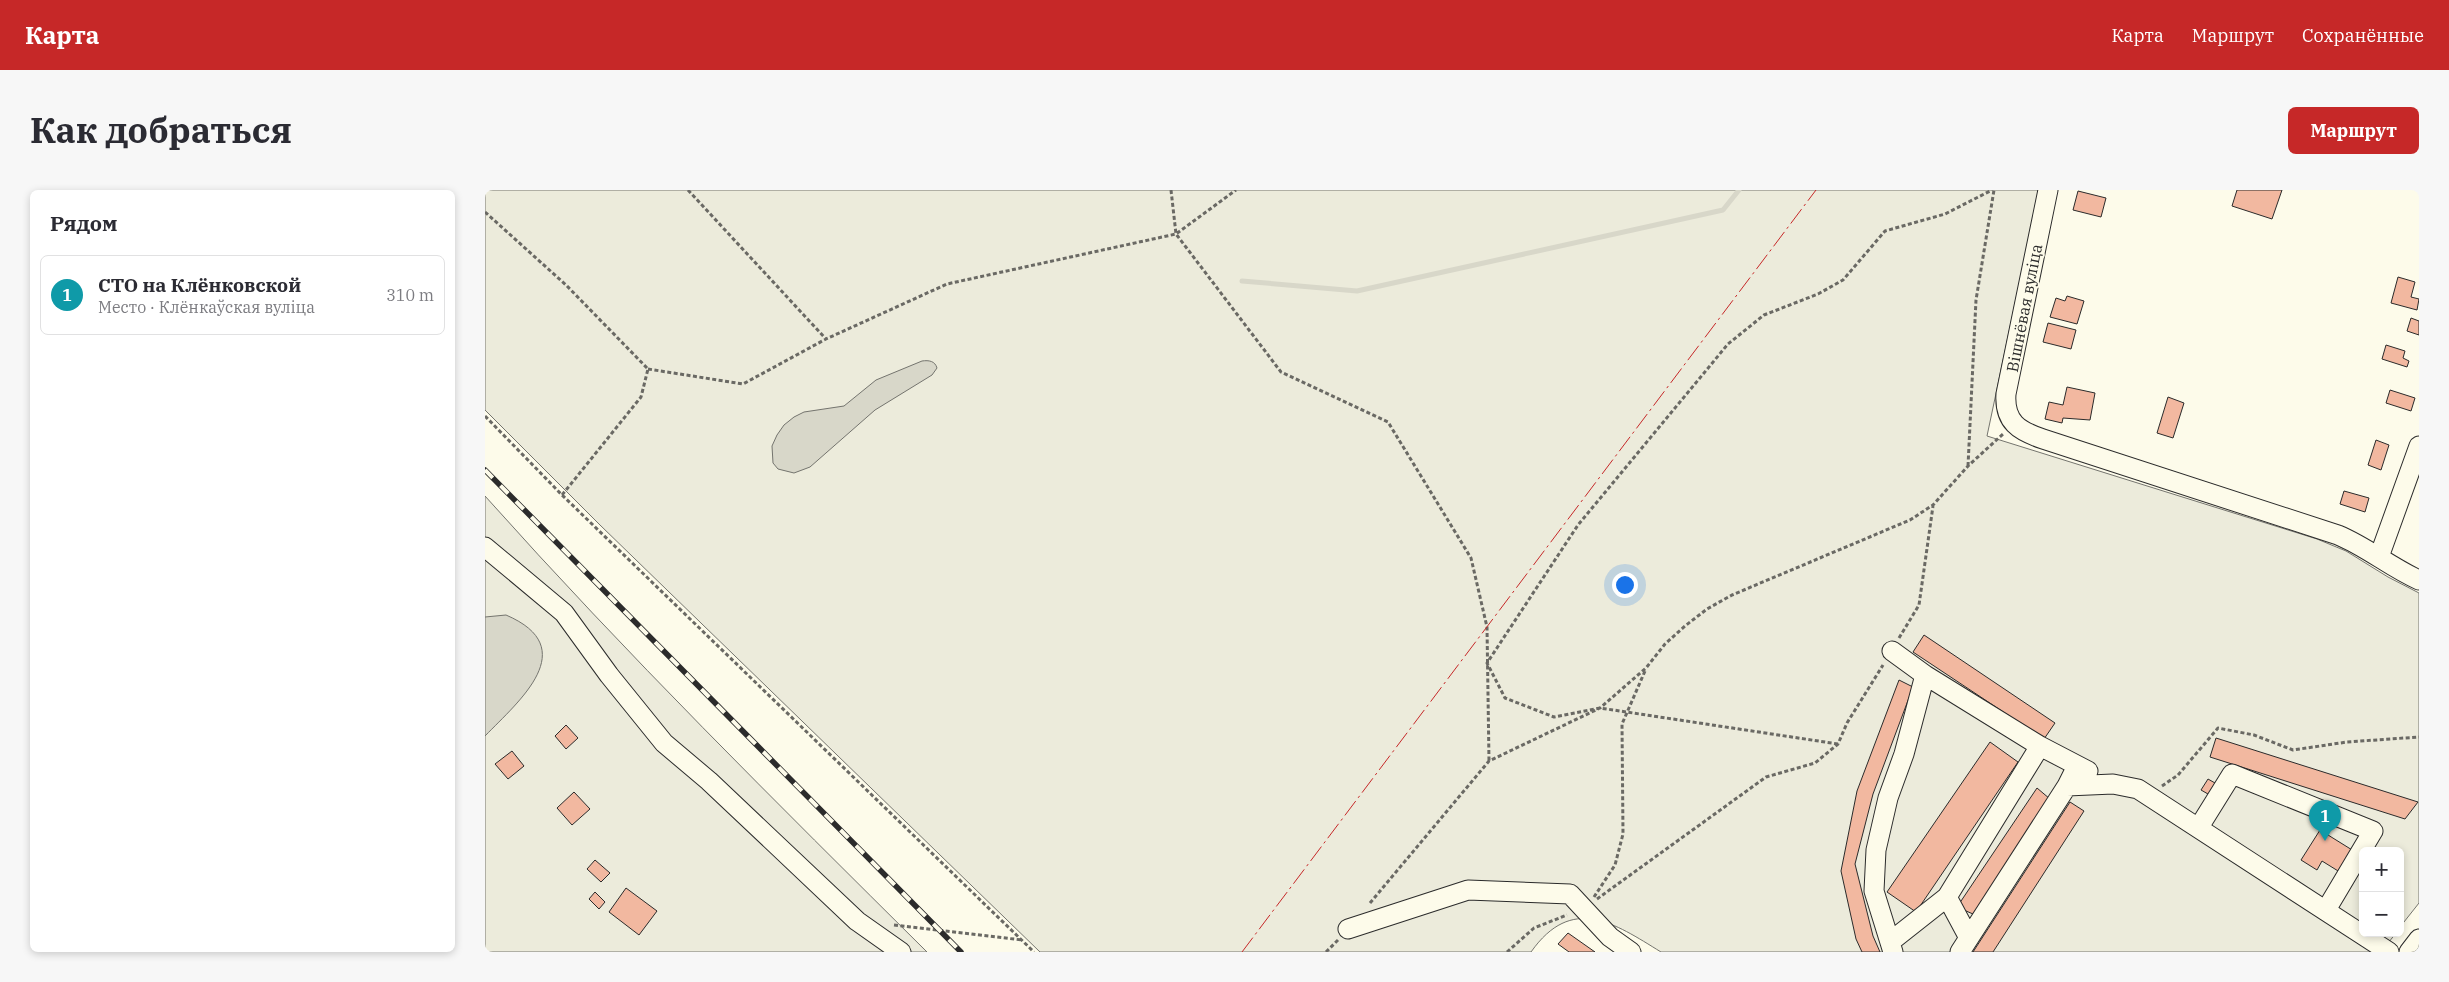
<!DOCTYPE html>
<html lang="ru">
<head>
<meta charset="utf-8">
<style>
  body { margin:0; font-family:"IBM Plex Serif",serif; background:#f7f7f7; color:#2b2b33 }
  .controls { position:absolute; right:15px; bottom:15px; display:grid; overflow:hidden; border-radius:8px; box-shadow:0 2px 8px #0003 }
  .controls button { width:45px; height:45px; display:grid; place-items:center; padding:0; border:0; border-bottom:1px solid #e1e1e2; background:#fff; color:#2b2b33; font:25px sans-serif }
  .you { position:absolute; left:1139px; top:394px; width:18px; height:18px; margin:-12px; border:4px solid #fff; border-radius:50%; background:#1a73e8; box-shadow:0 0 0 8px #1a73e833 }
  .badge { display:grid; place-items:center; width:32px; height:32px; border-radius:50%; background:#c62828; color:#fff; font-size:16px; font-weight:700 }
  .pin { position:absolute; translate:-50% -41px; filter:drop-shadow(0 1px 2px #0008) }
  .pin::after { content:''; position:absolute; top:26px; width:18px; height:15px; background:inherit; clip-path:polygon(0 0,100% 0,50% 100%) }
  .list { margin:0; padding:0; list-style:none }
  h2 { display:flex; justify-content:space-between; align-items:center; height:65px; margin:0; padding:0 20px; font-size:21px }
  h2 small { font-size:16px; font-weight:400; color:#7c7c81 }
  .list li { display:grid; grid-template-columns:32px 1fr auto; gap:15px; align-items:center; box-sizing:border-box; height:80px; margin:0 10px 10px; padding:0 10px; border:1px solid #e1e1e2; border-radius:8px }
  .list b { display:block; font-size:19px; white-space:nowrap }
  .list p { margin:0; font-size:16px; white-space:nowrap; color:#7c7c81 }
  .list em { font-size:16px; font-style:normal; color:#7c7c81 }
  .map { position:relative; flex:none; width:1934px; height:762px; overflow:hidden; border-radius:8px }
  header { display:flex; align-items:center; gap:30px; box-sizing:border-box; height:70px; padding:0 25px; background:#c62828; color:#fff }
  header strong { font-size:24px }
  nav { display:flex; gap:28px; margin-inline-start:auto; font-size:18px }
  .intro { display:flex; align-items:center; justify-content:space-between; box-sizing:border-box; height:120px; padding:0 30px }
  h1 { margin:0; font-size:35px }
  .button { padding:12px 22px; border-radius:8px; background:#c62828; color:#fff; font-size:18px; font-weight:700 }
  main { display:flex; gap:30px; padding:0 30px }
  aside { flex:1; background:#fff; border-radius:8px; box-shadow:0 2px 8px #0003 }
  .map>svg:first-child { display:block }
  .green { fill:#ecebdb; stroke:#74746e }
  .water { fill:#d8d7c9; stroke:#74746e }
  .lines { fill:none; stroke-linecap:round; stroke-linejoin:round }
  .stream { stroke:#d8d7c9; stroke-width:5 }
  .building { fill:#f2b8a0; stroke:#2b2b2b }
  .minor-casing { stroke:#2b2b2b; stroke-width:21 }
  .path { stroke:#6a6964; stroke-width:3; stroke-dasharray:4 2.5; stroke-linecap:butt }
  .minor { stroke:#fdfbea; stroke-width:19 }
  .rail-casing { stroke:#2b2b2b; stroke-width:5.5 }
  .rail { stroke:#fdfbea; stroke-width:4; stroke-dasharray:11; stroke-linecap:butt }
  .power { stroke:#c62828; stroke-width:1; stroke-dasharray:18 4 2.5 4; stroke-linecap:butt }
  .labels { text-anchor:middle; stroke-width:4; stroke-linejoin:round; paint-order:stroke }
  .street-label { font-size:16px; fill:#2b2b2b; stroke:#fdfbea }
</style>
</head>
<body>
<header>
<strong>Карта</strong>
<nav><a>Карта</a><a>Маршрут</a><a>Сохранённые</a></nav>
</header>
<div class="intro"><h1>Как добраться</h1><a class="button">Маршрут</a></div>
<main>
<aside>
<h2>Рядом<small></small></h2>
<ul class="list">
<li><span class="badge" style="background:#0f9aa8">1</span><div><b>СТО на Клёнковской</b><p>Место · Клёнкаўская вуліца</p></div><em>310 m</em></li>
</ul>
</aside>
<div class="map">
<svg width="1934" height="762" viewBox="0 0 1934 762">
  <rect width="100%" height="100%" fill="#fdfbea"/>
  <path class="green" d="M0 0H1554L1502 246 1832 349 1861 361 1903 387 1934 403V713L1915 737V661H1878V743H1911L1896 762H1176C1129 733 1087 704 1046 762H555L115 335 0 220Z
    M0 306C141 464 292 613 442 762H0Z"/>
  <path class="water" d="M437 171C444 170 450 171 452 178L447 185 390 220 325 277 309 283 293 279 288 273 287 256 292 245 299 235 309 227 319 222 359 216 391 190Z
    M21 425C98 458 34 511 0 546V427Z"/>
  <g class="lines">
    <path class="stream" d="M757 91 872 101 1238 20 1254 0"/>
  </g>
  <path class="building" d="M1752 0H1797L1787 29 1747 16Z
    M1593 1 1621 8 1616 27 1588 20Z
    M1913 87 1930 92 1926 107 1934 109 1932 120 1906 113Z
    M1582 106 1599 111 1592 134 1565 127 1571 108 1580 111Z
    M1926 128 1934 131V145L1922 141Z
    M1563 133 1591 140 1586 159 1558 152Z
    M1901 155 1920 161 1918 168 1924 171 1922 177 1897 169Z
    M1582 197 1610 203 1605 230 1578 228 1577 233 1560 229 1564 212 1578 215Z
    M1905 200 1930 208 1926 221 1901 213Z
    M1683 207 1699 213 1688 248 1672 243Z
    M1891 250 1904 255 1896 280 1883 275Z
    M1859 301 1884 308 1880 322 1855 314Z
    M1439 445 1570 533 1559 549 1428 462Z
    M1414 490 1428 497 1388 604 1370 674 1388 746 1395 762H1377L1371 749 1356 681 1372 601Z
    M81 535 93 548 81 559 70 546Z
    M1731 548 1933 612 1920 629 1725 567Z
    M1505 552 1533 572 1431 722 1402 702Z
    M27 561 39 576 23 589 10 574Z
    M1723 589 1737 597 1730 608 1716 600Z
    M1552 598 1565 609 1488 724 1472 717Z
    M89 602 105 619 87 635 72 618Z
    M1585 612 1599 621 1508 762H1488Z
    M1835 640 1872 663 1858 684 1837 671 1832 680 1816 670Z
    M110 670 125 683 116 692 102 679Z
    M141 698 172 721 154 745 124 722Z
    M110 702 120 712 114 719 104 709Z
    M1083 743 1110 762H1084L1073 754Z"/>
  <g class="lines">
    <g class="minor-casing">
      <path id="minor" d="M1563 0 1521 204C1519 232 1534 241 1558 249L1853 345C1882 357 1905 377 1934 390
        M0 357 79 423 124 485 179 553 224 591 372 731 416 762
        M1894 367 1934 256
        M1407 461 1440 485 1419 564 1403 608 1391 660 1389 701 1408 762
        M1440 485 1555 556 1603 581
        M1582 596 1628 594 1653 599 1904 762
        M1714 637 1747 584 1888 641 1841 720
        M863 739 983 700 1085 704 1125 747 1146 762
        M1484 748 1462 707 1555 556
        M1405 752 1462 707
        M1475 762 1582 596 1592 576
        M1924 762 1934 749"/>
    </g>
    <path class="path" d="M203 0 341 149
      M686 0 691 44 796 182 903 232 986 368 1002 437 1004 571
      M0 22 81 95 163 179 156 207 77 305
      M163 179 258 194 341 149 462 94 691 44 751 0
      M0 226 77 305 549 762
      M1483 276 1491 110 1509 0
      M1414 448 1434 415 1448 316
      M1353 554 1115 518 1069 527 1020 508 1002 473 1093 335 1243 154 1279 125 1333 104 1358 90 1400 41 1460 24 1507 0
      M1677 596 1693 585 1733 538 1769 545 1808 560 1862 552 1934 547
      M1109 707 1130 675 1138 644 1137 534 1160 481
      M1112 709 1281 587 1330 573 1353 554 1362 533 1398 475
      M885 713 1004 571 1115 518 1161 478 1180 454 1200 436 1222 419 1247 405 1425 330 1448 315 1483 276 1518 244
      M409 735 537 750
      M841 762 853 750
      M1022 762 1049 738 1082 725"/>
    <use href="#minor" class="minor"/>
    <g class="rail-casing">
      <path id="rail" d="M0 280 476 762"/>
    </g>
    <use href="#rail" class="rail"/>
    <path class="power" d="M757 762 1331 0"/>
  </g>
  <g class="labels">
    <g class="street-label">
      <text transform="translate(1539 118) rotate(-79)" y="6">Вішнёвая вуліца</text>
    </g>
  </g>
</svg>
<div class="controls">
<button>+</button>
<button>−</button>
</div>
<div class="you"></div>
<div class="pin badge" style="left:1840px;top:651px;background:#0f9aa8">1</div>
</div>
</main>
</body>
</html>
